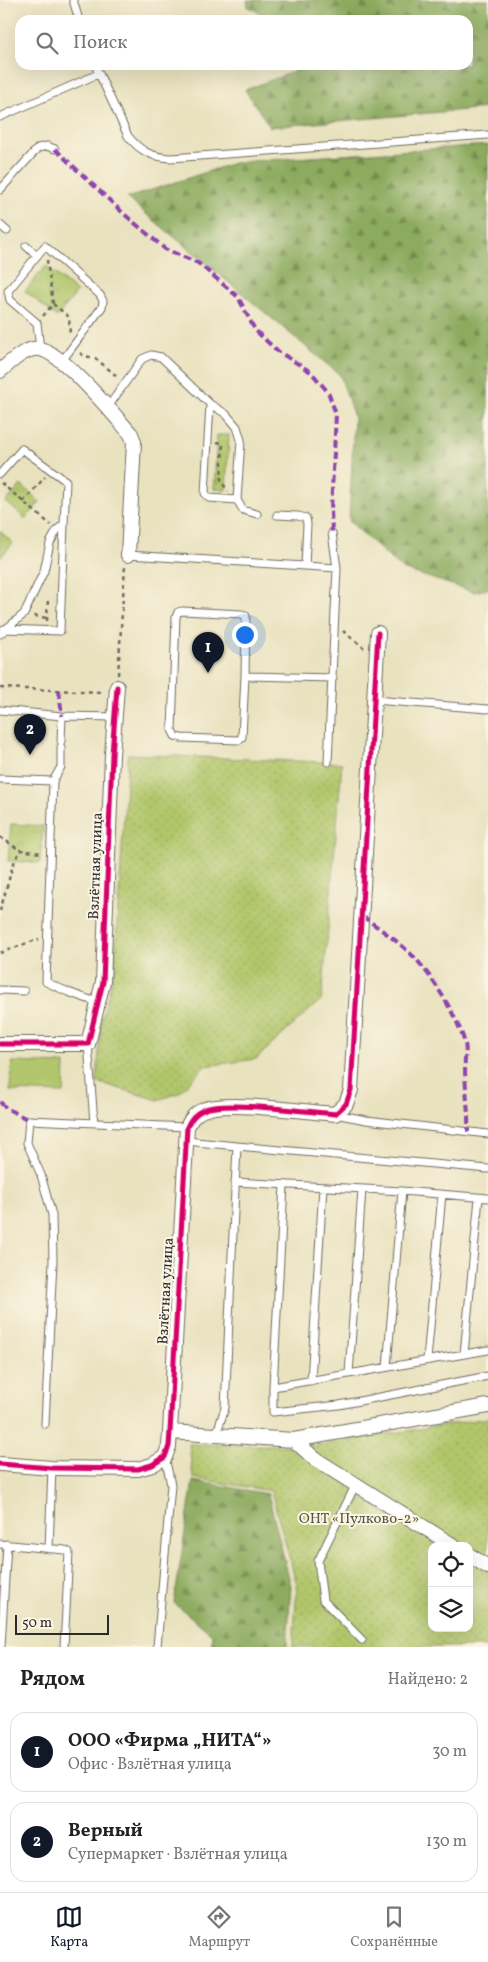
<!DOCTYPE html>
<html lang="ru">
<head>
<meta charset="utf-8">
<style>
  body { margin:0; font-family:Vollkorn,serif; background:#f6f6f6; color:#222 }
  .controls { position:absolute; right:15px; bottom:15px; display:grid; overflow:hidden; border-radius:10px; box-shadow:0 5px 20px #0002 }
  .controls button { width:45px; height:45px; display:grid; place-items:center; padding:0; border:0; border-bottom:1px solid #e0e0e0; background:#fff; color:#222; font:25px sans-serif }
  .scale { position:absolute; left:15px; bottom:12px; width:94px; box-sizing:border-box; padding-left:5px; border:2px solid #2b2b2b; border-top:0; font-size:14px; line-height:18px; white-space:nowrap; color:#2b2b2b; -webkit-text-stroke:4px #fcf5e5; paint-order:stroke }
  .you { position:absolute; left:244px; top:634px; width:18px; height:18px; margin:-12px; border:4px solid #fff; border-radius:50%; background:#1a73e8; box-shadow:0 0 0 8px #1a73e833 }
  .badge { display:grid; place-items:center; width:32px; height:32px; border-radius:50%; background:#111827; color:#fff; font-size:16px; font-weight:700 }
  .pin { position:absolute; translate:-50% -41px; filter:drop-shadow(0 1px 2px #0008) }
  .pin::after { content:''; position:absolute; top:26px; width:18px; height:15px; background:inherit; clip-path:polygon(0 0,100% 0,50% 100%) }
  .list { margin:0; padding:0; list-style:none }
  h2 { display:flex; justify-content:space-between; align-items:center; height:65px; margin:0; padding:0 20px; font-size:21px }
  h2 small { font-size:16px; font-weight:400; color:#767676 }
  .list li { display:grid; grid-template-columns:32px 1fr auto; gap:15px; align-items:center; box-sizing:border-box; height:80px; margin:0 10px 10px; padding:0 10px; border:1px solid #e0e0e0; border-radius:15px }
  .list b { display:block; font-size:19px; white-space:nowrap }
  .list p { margin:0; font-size:16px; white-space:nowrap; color:#767676 }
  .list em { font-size:16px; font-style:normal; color:#767676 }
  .icon { flex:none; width:28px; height:28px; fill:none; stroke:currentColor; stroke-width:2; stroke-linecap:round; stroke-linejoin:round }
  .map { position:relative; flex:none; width:488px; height:1647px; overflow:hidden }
  .search { position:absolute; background:#fff; box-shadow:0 5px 20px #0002; left:15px; right:15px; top:15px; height:55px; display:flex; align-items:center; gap:12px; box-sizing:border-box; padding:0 18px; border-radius:15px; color:#767676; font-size:19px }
  .sheet { height:245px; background:#fff }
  nav { display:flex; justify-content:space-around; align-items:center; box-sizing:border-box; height:70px; border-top:1px solid #e0e0e0; background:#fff; font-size:14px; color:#767676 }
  nav a { display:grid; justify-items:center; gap:2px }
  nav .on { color:#111827 }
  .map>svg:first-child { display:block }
  .grass { fill:url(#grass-dots); stroke:#6e784a; fill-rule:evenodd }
  .forest { fill:url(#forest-firs); stroke:#5c6b44 }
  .park { fill:url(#park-tufts); stroke:#6e784a }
  .pitch { fill:#b1c66a; stroke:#6e784a }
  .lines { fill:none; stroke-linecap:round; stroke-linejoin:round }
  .lane-casing { stroke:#6e6b5f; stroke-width:9 }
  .street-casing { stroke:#6e6b5f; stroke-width:16 }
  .path { stroke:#6e6b5f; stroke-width:2.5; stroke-dasharray:4 4; stroke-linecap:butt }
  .lane { stroke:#fff; stroke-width:7 }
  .street { stroke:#fff; stroke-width:14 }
  .quiet { stroke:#8e44ad; stroke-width:4; stroke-dasharray:8 4; stroke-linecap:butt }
  .cycleway-casing { stroke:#fcf5e5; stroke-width:8 }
  .cycleway { stroke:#d6006c; stroke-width:5 }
  .labels { text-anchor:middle; stroke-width:4; stroke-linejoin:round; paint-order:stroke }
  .street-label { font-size:15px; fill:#2b2b2b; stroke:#fcf5e5 }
  .park-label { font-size:15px; fill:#535a3e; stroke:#fcf5e5 }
</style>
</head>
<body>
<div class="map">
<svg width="488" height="1647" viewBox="0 0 488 1647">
  <defs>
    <pattern id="grass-dots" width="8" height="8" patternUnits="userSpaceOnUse" patternTransform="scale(1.25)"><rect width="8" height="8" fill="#b1c66a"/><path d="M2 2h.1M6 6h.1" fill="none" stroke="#98aa5c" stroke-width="1.8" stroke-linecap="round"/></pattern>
    <pattern id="forest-firs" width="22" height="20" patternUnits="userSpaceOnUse" patternTransform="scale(1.25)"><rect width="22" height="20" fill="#8cab5e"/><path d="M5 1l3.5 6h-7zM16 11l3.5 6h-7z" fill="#738b4e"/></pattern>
    <pattern id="park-tufts" width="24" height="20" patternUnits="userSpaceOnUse" patternTransform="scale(1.25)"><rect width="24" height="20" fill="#b1c66a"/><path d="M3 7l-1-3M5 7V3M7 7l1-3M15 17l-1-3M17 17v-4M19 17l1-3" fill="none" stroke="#98aa5c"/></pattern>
  </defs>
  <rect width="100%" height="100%" fill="#fcf5e5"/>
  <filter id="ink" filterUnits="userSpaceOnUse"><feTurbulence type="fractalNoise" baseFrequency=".02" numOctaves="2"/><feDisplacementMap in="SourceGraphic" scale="10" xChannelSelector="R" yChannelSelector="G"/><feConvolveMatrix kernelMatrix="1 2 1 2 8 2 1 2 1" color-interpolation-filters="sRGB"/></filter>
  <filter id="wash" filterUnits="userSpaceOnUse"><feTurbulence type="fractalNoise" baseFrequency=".0096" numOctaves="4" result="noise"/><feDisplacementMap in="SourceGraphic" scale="20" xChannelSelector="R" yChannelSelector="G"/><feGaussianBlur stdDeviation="1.12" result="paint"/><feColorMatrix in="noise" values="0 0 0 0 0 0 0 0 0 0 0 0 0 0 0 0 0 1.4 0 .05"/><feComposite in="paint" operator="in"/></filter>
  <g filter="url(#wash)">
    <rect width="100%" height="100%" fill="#e9e2bf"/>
    <path class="grass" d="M128 754 342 763 322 999 256 1059 205 1066 179 1093 158 1100 97 1082 101 1021 114 973Z
      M488 1418V1647H293L297 1585 271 1491 193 1478 189 1444 313 1446ZM432 1546H469V1628H432Z"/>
    <path class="forest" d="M247 0H488V108L270 127 245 90 311 65H468V20H273L248 7Z
      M488 145V589L474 592 402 569 349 521 354 417 340 375 127 198 237 162Z
      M193 1481 268 1494 291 1586 287 1647H211L213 1635 174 1603Z"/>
    <path class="park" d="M46 266 77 292 57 317 25 291Z
      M217 435H229L226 490 214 489Z
      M21 485 40 502 26 519 6 502Z
      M11 824 43 826 40 863 8 861Z"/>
    <path class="pitch" d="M0 531 13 543 0 558Z
      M12 1062 65 1064 64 1093 10 1091Z"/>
  </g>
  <g filter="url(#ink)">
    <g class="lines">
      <g class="lane-casing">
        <path id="lane" d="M73 0 79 20
          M95 65 128 136C140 151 151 157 171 158L488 135
          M0 117 98 74
          M0 190 38 148 47 146 55 149
          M0 225 7 231
          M26 246 37 256
          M40 349 37 323 10 300 8 291 45 246 100 295 103 301 102 307 62 361
          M108 407 142 359 151 355 161 357 210 404 226 414 237 427 241 440 237 500 209 498 205 493 210 404
          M0 474 22 449 66 481 64 524 57 530 50 543 44 571 24 614 0 634
          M237 500 243 510 257 514
          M277 515 298 516 306 518 307 524 305 566
          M128 555 337 568
          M4 629 60 631 64 524
          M245 676 242 737 239 740 181 738 175 736 172 730 176 617 178 612 182 611 242 614 246 616 245 676 333 678
          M374 700 488 709
          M0 710 62 716 116 717
          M61 741 62 716
          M328 762 337 568 332 533
          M0 779 53 781 46 982 68 992 99 1003
          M53 781 61 767V747
          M0 990 24 991
          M88 1044 94 1123
          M335 1114 366 1120 488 1134
          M186 1141 237 1146
          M235 1182 402 1191 488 1198
          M284 1185 273 1387V1412L339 1405 488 1376
          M464 1354 479 1198
          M427 1360 442 1194
          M387 1367 402 1191
          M349 1374 362 1189
          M311 1381 323 1187
          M273 1387 488 1350
          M45 1424 53 1262 52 1215 41 1175 27 1143 29 1120 187 1127
          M216 1435 225 1408 237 1146 488 1169
          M356 1484 318 1561 323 1600 362 1640
          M0 1544 65 1550 69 1552 64 1647
          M49 1549 52 1468
          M1 1647 7 1544
          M157 1647 171 1485 165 1457"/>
      </g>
      <g class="street-casing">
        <path id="street" d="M0 371C10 363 26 346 40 349 64 354 114 415 131 434L134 442 128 555
          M0 1044H88L103 982 112 755 117 687
          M170 1432 294 1440 315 1459 454 1546
          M294 1440 488 1406
          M0 1464 52 1468 138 1469 152 1465 165 1457 169 1446 170 1432 187 1127C191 1119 194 1114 203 1110 226 1100 307 1112 335 1114L346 1104 351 1090 378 633
          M469 1555 488 1567"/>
      </g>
      <path class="path" d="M53 304 69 317 70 334
        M43 316 53 304 47 260
        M80 353 84 356 95 358 118 377
        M217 442 223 443 221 481 228 491
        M1 483 51 525
        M23 502 45 477
        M34 616 47 618
        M47 621 48 598
        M343 631 364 648
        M118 675 125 566
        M0 688 103 692
        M0 837 20 850
        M0 911 13 865 20 850 41 853
        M0 953 39 939"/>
      <use href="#lane" class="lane"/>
      <use href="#street" class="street"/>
      <path class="quiet" d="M55 149 123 213 165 249 198 263 238 297 255 330 276 350 311 372 328 392 336 414 331 510 332 533
        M59 690 62 716
        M362 916C379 928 398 941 413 956 431 974 459 1019 465 1044 467 1051 464 1060 465 1067 465 1089 469 1110 468 1132
        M0 1102 6 1108 29 1120"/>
      <g class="cycleway-casing">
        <path id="cycleway" d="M0 1044H88L103 982 112 755 117 687
          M0 1464 52 1468 138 1469 152 1465 165 1457 169 1446 170 1432 187 1127C191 1119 194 1114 203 1110 226 1100 307 1112 335 1114L346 1104 351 1090 378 633"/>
      </g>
      <use href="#cycleway" class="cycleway"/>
    </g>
  </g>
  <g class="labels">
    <g class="street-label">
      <text transform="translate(95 866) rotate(-88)" y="5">Взлётная улица</text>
      <text transform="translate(165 1291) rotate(-87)" y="5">Взлётная улица</text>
    </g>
    <g class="park-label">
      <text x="359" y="1523">ОНТ «Пулково-2»</text>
    </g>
  </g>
</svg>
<div class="controls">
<button><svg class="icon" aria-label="locate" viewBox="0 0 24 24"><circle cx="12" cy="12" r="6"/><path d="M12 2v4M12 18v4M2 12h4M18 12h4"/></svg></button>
<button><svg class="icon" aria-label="layers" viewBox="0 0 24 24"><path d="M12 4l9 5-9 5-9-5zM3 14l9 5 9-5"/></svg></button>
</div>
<div class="scale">50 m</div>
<div class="you"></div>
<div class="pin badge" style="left:208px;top:673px">1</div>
<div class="pin badge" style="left:30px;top:755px">2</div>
<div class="search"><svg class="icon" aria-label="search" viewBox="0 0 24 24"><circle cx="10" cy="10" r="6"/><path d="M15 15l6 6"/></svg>Поиск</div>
</div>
<section class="sheet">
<h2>Рядом<small>Найдено: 2</small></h2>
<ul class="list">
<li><span class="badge">1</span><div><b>ООО «Фирма „НИТА“»</b><p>Офис · Взлётная улица</p></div><em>30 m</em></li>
<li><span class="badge">2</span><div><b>Верный</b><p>Супермаркет · Взлётная улица</p></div><em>130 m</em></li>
</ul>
</section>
<nav>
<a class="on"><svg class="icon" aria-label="map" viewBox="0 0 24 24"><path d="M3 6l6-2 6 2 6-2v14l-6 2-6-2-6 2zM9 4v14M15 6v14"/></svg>Карта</a>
<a><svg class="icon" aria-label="directions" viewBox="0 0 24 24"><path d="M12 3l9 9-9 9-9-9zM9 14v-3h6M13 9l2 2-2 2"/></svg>Маршрут</a>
<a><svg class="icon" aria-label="saved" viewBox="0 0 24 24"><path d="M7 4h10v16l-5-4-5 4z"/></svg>Сохранённые</a>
</nav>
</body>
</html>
